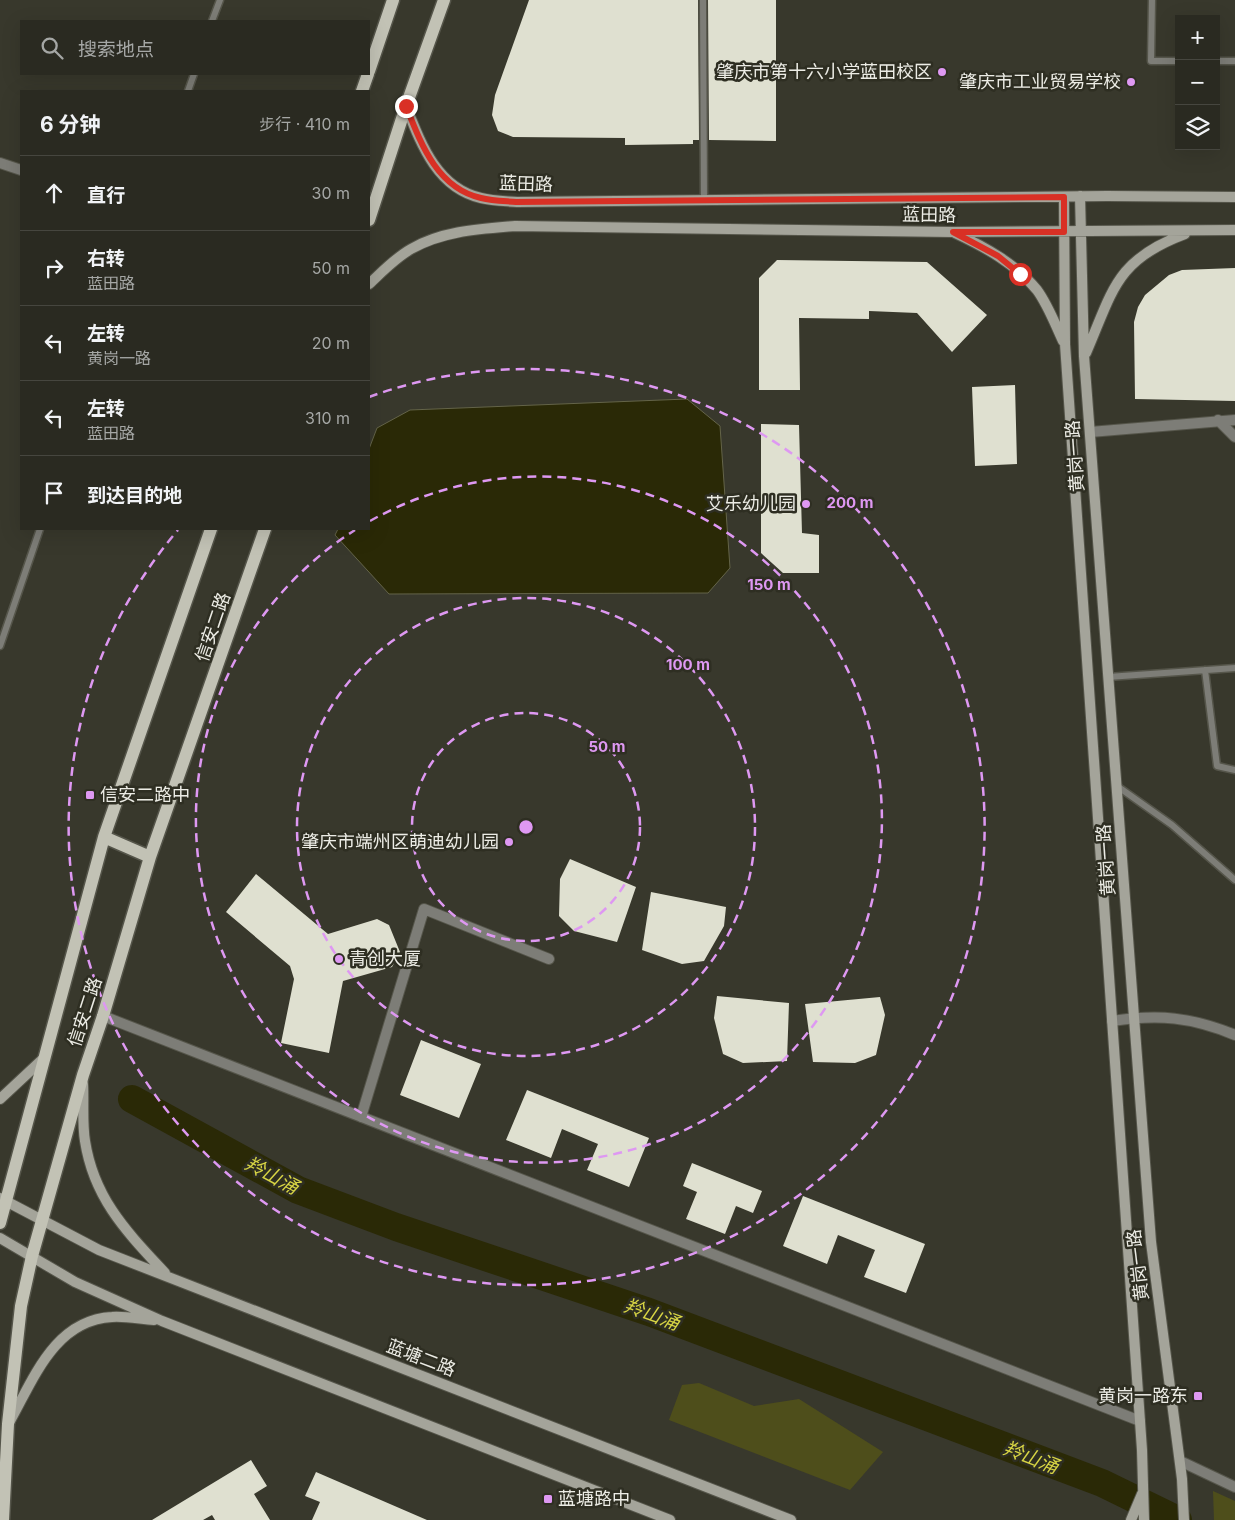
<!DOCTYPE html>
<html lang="zh">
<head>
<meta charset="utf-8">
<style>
  body { margin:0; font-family:Inter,"Noto Sans SC",sans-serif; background:#36362e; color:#f1f3f6 }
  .controls { position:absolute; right:15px; top:15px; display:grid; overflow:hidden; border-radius:0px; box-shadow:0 5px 20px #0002 }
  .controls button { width:45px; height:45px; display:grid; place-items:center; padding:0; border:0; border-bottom:1px solid #46463f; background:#2a2a21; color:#f1f3f6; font:25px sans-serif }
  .stop { position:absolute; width:15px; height:15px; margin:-11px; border:4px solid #d93025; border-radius:50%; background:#fff }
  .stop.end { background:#d93025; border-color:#fff; box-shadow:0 1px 5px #0008 }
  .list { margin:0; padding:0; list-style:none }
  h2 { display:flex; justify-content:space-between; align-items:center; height:65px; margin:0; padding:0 20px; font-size:21px }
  h2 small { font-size:16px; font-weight:400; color:#a5a7a5 }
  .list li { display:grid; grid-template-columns:32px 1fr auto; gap:15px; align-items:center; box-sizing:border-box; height:75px; padding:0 20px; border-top:1px solid #46463f }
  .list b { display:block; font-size:19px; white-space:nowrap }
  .list p { margin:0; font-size:16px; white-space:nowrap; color:#a5a7a5 }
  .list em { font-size:16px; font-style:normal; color:#a5a7a5 }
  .icon { flex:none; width:28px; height:28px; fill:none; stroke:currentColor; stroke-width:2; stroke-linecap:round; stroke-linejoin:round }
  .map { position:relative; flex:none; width:1235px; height:1520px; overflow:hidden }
  .search { position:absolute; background:#2a2a21; box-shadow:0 5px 20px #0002; left:20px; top:20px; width:350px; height:55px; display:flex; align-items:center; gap:12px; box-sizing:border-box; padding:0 18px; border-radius:0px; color:#a5a7a5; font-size:19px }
  .panel { position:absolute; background:#2a2a21; box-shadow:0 5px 20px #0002; left:20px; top:90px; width:350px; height:440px; border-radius:0px }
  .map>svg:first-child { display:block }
  .green { fill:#4e4e1b }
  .water { fill:#2a2906; stroke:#646449 }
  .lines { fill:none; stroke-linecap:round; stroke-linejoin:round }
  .river { stroke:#2a2906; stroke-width:28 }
  .building { fill:#dfe0d0 }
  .lane-casing { stroke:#55554a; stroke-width:9 }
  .street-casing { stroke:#55554a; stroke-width:12 }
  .secondary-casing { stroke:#55554a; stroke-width:12 }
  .primary-casing { stroke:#55554a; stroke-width:15 }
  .lane { stroke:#7d7d77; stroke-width:6 }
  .street { stroke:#7d7d77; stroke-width:10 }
  .secondary { stroke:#a4a49a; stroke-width:10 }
  .primary { stroke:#c2c2b5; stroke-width:12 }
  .route { stroke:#d93025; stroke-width:6 }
  .ring { fill:none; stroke:#de98f2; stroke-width:2.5; stroke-dasharray:9 6 }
  .poi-dot { fill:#de98f2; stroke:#2e2e22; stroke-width:2 }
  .labels { text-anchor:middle; stroke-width:5; stroke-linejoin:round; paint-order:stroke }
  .poi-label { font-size:18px; fill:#ecece5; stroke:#2e2e22; text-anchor:end }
  .street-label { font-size:18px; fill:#ecece5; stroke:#2e2e22 }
  .water-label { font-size:19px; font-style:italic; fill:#d7d444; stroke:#2e2e22 }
  .centre { fill:#de98f2; stroke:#2e2e22; stroke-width:2.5 }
  .ring-label { font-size:15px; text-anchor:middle; font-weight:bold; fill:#de98f2; stroke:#2e2e22; stroke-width:5; stroke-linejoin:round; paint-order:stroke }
</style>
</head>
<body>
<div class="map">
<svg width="1235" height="1520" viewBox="0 0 1235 1520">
  <rect width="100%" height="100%" fill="#38382c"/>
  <path class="green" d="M699 1383 754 1406 799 1399 883 1452 850 1490 669 1420 682 1385Z
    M1213 1491 1235 1501V1520H1214Z"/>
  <path class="water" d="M687 399 720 426 730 568 708 593 389 594 335 535 338 529H369V449L377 428 410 410Z"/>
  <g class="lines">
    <path class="river" d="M132 1099 298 1190 396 1227 649 1312 1102 1483 1178 1520"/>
  </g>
  <path class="building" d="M529 0H698L699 140H693V144L625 145V138L513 137 498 131 492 115 495 95Z
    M708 0H776V141L709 140Z
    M777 260 927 262 987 315 952 352 917 313 869 311V319L799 318 800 390H759V278Z
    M1235 268V401L1135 399 1134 322 1138 307 1145 295 1169 275 1182 270Z
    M1015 385 1017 464 975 466 972 387Z
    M761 424 799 425 802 533 819 535V573H783L761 553Z
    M570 859 636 887 617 942 574 931 559 916 560 879Z
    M256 874 328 934 377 919 389 925 400 952 392 967 343 981 329 1053 281 1043 294 979 290 966 226 912Z
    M651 892 726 907 724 926 704 961 682 964 642 950Z
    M717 996 789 1003 787 1061 743 1063 723 1054 714 1018Z
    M880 997 885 1015 876 1055 855 1063 813 1062 805 1004Z
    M421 1040 481 1064 459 1118 400 1095Z
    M527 1090 649 1138 629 1187 587 1170 598 1144 562 1129 551 1158 506 1140Z
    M692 1163 762 1191 753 1213 736 1206 725 1234 686 1219 697 1192 683 1186Z
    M803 1196 925 1244 906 1293 864 1277 875 1250 838 1235 827 1264 783 1246Z
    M251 1460 267 1486 254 1494 270 1520H215L212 1515 203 1520H152Z
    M316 1472 427 1520H312L320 1502 305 1496Z"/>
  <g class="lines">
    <g class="lane-casing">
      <path id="lane" d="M703 0 704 200
        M1152 0 1151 61H1179
        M212 21 220 0
        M1216 61H1235
        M188 91 194 74
        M0 646 40 529
        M1205 670 1217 766 1235 770
        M1108 677 1235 668
        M1117 786 1172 825 1235 880"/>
    </g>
    <g class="street-casing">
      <path id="street" d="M0 163 21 170
        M1218 420 1235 437
        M1090 432 1235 420
        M103 1016 1140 1421
        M1112 1021C1159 1014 1191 1017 1235 1035
        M361 1117 424 909 549 959
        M1180 1461 1235 1487"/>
    </g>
    <g class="secondary-casing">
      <path id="secondary" d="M406 106C421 144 437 188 481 198 493 201 505 201 517 202L1107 196 1235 197
        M1080 196 1084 356 1151 1242 1182 1479 1184 1520
        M1064 197 1065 344 1142 1450 1144 1520
        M955 233C985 247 1016 264 1037 290 1048 305 1055 324 1063 341
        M369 284C382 272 395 258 411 249 442 231 479 229 515 226L953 232 1235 230
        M1086 353C1113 291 1115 260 1185 234
        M83 1084C84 1102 82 1123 85 1141 94 1199 127 1232 165 1273
        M0 1099 43 1059
        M0 1198 99 1250 791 1520
        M0 1238 75 1282 162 1321 670 1520
        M10 1421C34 1378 55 1320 112 1317 125 1316 140 1319 154 1320
        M1131 1520 1142 1494"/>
    </g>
    <g class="primary-casing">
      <path id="primary" d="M369 71 393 0
        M362 91 368 74
        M369 220 406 106 444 0
        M104 837 150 857
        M0 1223 104 837 211 529
        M3 1520 8 1424 21 1306 32 1256 83 1075 103 1016 150 857 265 529"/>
    </g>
    <use href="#lane" class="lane"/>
    <use href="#street" class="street"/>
    <use href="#secondary" class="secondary"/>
    <use href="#primary" class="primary"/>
  </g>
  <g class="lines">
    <path class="route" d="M406 106C421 144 437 188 481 198 493 201 505 201 516 202L1064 197V232H953L998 256 1020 274"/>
  </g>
  <g class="ring">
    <circle cx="526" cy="827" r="114"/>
    <circle cx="526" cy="827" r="229"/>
    <path d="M370 521A343 343 0 1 1 355 530"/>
    <path d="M369 397A458 458 0 1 1 178 530"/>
  </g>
  <g class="poi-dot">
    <circle cx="942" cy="72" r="5"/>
    <circle cx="1131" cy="82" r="5"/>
    <circle cx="806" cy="504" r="5"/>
    <rect x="85" y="790" width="10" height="10" rx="2.5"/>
    <circle cx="509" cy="842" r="5"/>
    <circle cx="339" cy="959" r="5"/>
    <rect x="1193" y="1391" width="10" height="10" rx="2.5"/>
    <rect x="543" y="1494" width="10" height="10" rx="2.5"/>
  </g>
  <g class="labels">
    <g class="poi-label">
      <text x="932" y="78">肇庆市第十六小学蓝田校区</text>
      <text x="1121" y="88">肇庆市工业贸易学校</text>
      <text x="796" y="510">艾乐幼儿园</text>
      <text x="100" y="801" text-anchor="start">信安二路中</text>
      <text x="499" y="848">肇庆市端州区萌迪幼儿园</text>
      <text x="349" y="965" text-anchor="start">青创大厦</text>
      <text x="1188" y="1402">黄岗一路东</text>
      <text x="558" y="1505" text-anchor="start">蓝塘路中</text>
    </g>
    <g class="street-label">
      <text transform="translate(526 184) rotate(2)" y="6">蓝田路</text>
      <text transform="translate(929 215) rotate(1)" y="6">蓝田路</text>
      <text transform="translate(1075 456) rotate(-94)" y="6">黄岗一路</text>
      <text transform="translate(213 627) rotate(-71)" y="6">信安二路</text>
      <text transform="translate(1106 860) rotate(-94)" y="6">黄岗一路</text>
      <text transform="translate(85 1012) rotate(-72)" y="6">信安二路</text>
      <text transform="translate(1138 1265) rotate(-97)" y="6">黄岗一路</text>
      <text transform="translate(421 1358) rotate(21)" y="6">蓝塘二路</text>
    </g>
    <g class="water-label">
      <text transform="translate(272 1175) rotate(28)" y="7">羚山涌</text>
      <text transform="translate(652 1314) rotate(20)" y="7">羚山涌</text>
      <text transform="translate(1031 1457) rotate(21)" y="7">羚山涌</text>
    </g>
  </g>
  <circle cx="526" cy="827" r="8" class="centre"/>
  <g class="ring-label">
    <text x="850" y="508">200 m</text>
    <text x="769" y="590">150 m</text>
    <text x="688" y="670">100 m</text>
    <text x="607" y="752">50 m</text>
  </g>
</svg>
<div class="controls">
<button>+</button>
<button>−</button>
<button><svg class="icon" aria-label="layers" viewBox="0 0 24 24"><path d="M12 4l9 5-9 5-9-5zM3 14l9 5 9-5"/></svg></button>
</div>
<div class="stop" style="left:1020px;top:274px"></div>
<div class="stop end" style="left:406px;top:106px"></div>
<div class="search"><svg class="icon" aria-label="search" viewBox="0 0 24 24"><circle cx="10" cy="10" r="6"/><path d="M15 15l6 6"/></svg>搜索地点</div>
<section class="panel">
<h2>6 分钟<small>步行 · 410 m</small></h2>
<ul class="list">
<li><svg class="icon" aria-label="ahead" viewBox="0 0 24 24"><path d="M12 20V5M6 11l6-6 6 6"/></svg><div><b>直行</b></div><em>30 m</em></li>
<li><svg class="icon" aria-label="right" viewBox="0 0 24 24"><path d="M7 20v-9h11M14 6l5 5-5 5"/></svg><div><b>右转</b><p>蓝田路</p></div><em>50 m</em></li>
<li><svg class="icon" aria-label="left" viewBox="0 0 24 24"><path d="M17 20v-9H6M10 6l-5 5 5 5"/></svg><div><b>左转</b><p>黄岗一路</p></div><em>20 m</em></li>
<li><svg class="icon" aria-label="left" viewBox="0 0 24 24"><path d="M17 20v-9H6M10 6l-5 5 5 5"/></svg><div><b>左转</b><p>蓝田路</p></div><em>310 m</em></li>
<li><svg class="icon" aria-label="arrive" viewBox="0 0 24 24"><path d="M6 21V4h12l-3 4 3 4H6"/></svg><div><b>到达目的地</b></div></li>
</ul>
</section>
</div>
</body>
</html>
